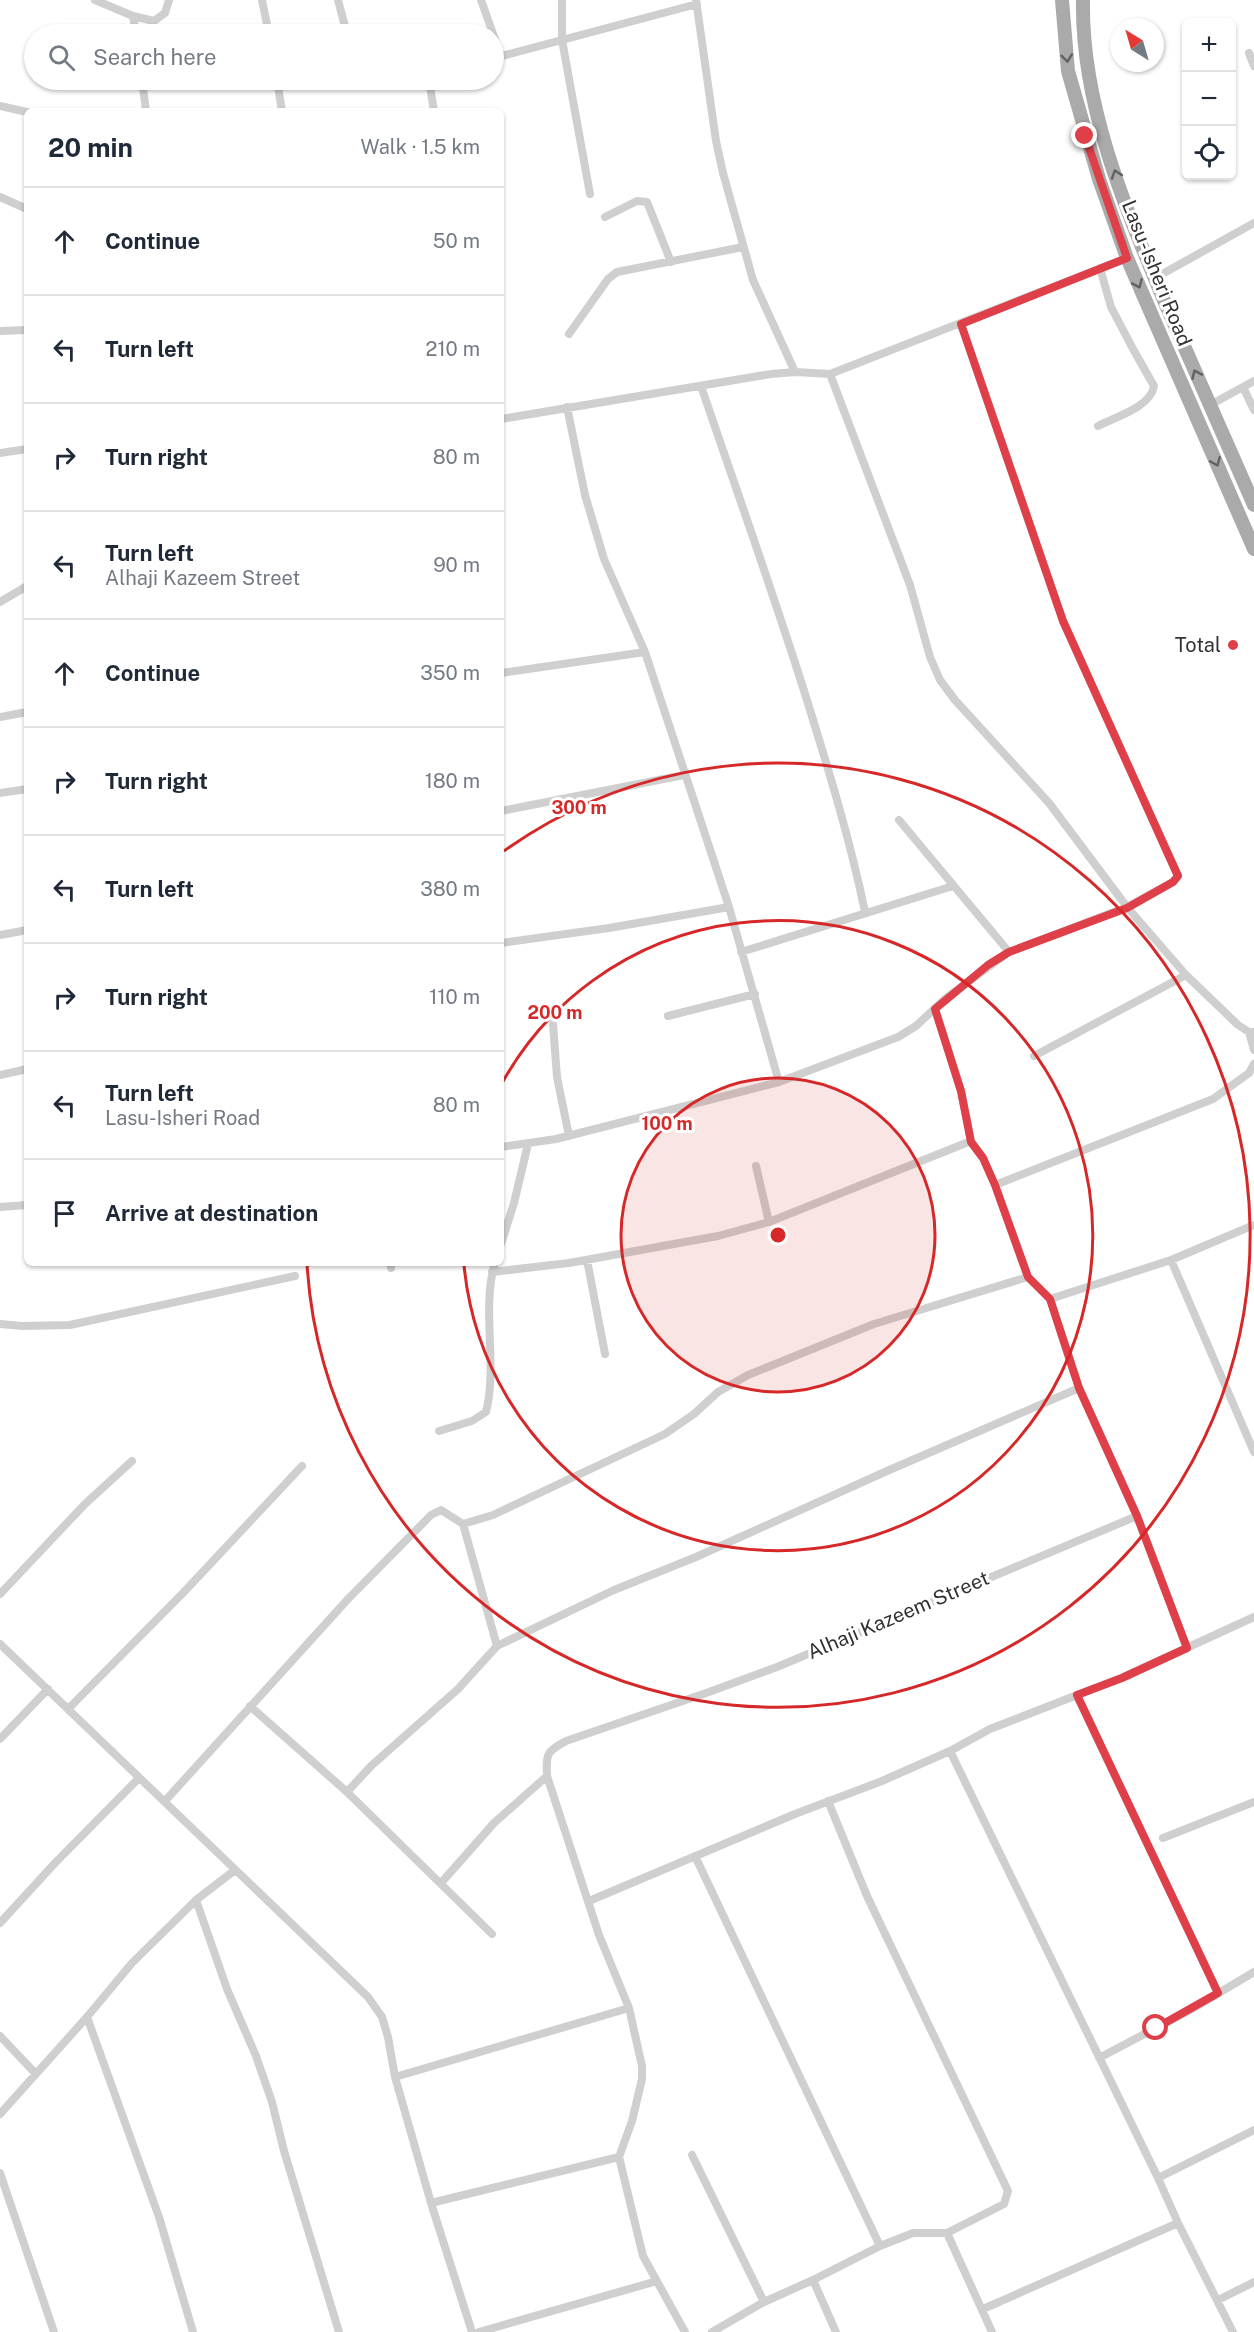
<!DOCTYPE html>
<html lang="en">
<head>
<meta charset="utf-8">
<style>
  body { margin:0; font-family:"Public Sans",sans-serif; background:#f2f2f3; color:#1f2937 }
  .controls { position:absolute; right:18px; top:18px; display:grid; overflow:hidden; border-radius:9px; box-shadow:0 2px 4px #0004 }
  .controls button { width:54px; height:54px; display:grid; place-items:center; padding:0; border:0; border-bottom:2px solid #e0e1e3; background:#fff; color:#1f2937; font:30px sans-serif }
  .compass { position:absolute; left:1110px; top:18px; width:54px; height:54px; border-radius:50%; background:#fff; box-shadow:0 2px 4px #0004; rotate:323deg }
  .stop { position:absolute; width:18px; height:18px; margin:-14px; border:4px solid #de3f48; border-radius:50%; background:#fff }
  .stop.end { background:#de3f48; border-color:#fff; box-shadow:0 2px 6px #0008 }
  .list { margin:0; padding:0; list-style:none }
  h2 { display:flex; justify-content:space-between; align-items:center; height:78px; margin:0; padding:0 24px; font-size:26px }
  h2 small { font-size:20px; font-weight:400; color:#747a83 }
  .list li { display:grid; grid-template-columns:39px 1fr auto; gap:18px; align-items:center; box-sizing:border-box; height:108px; padding:0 24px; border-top:2px solid #e0e1e3 }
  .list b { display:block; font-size:22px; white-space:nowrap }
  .list p { margin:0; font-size:20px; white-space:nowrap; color:#747a83 }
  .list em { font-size:20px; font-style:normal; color:#747a83 }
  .icon { flex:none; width:33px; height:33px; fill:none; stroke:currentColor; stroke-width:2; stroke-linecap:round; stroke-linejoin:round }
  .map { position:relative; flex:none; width:1254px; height:2332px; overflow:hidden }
  .search { position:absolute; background:#fff; box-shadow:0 2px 4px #0004; left:24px; top:24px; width:480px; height:66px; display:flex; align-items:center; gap:15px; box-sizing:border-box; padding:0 21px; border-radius:33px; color:#747a83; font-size:22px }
  .panel { position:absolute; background:#fff; box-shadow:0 2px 4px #0004; left:24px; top:108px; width:480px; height:1158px; border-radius:9px }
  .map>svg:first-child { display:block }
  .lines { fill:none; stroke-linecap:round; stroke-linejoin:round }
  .minor { stroke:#cfcfcf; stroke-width:8 }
  .primary { stroke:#aaa; stroke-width:14 }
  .oneway { stroke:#626262 }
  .route { stroke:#de3f48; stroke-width:8 }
  .ring { fill:none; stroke:#d62828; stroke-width:3 }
  .poi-dot { fill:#de3f48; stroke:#fff; stroke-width:2 }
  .labels { text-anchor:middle; stroke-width:6; stroke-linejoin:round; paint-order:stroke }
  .street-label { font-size:20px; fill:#323232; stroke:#fff }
  .poi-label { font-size:20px; fill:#323232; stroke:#fff; text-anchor:end }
  .centre { fill:#d62828; stroke:#fff; stroke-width:3 }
  .ring-label { font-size:18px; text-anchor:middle; font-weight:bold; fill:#d62828; stroke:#fff; stroke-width:6; stroke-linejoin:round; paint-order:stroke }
</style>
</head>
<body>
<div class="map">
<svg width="1254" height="2332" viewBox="0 0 1254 2332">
  <rect width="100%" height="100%" fill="#fff"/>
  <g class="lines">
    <path class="minor" d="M95 0 133 16
      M262 0 269 34
      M338 0 347 34
      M481 0 501 56
      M562 0V40L590 194
      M696 0 716 141 723 173 753 280 795 372
      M136 34 133 16 154 21 165 13 169 0
      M1249 53 1254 66
      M494 58 697 4
      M142 80 146 111
      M277 80 282 111
      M379 80H398
      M429 80 434 111
      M0 106 27 112
      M0 197 27 209
      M605 217 637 201 647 202 671 262
      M1155 278 1254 223
      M0 331 27 330
      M569 334 608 279 617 272 743 247
      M830 374 910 585 930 657 940 680 955 700 1049 803 1127 907 1186 975 1238 1025 1249 1032H1254
      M701 386C736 489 773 592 806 697 828 768 850 839 865 912
      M1243 387 1254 381
      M1210 405 1243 387 1254 410
      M567 407 585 495 604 559 645 652 729 907 779 1082
      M501 419 771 374 795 372 830 374 1127 258
      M1098 426C1115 417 1151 407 1154 386L1133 349 1111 307 1100 268
      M0 453 27 449
      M0 602 27 586
      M501 673 645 652
      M0 717 27 712
      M0 793 27 789
      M501 811 684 775
      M899 820 1009 952
      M0 935 27 930
      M501 943 609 928 729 907
      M741 952 953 886
      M935 1009 961 1091 971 1141 983 1158 995 1185 1028 1277 1050 1299 1079 1388 1137 1516
      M668 1016 755 994
      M553 1024 557 1077 569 1136
      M1249 1032 1254 1050
      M1034 1056 1186 975
      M0 1075 27 1069
      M501 1147 556 1139 779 1082 898 1037 916 1026 946 998 1009 952 1127 907 1173 882 1178 876 1063 621 961 324
      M756 1166 769 1222
      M995 1185 1213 1099 1249 1073 1254 1064
      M0 1207 27 1205
      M501 1244 514 1203 528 1144
      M587 1260 605 1354
      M1171 1260 1254 1452
      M390 1263 391 1268
      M492 1272 569 1263 718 1236 769 1222 971 1141
      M1050 1299 1171 1260 1254 1225
      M0 1324 22 1326 70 1325 295 1276
      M439 1431 472 1421 486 1412C498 1366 481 1308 495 1263
      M463 1524 497 1646
      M0 1594 85 1504 132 1461
      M0 1644 368 1997 382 2017 388 2037 395 2077 431 2203 472 2332
      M1077 1696 1218 1993
      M250 1706 347 1792 492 1934
      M68 1709 183 1593 302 1466
      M0 1739 48 1689
      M950 1751 1158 2178 1178 2223 1233 2332
      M347 1792 371 1766 458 1689 497 1646 614 1590 696 1557 887 1471 1079 1388
      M165 1801 348 1599 431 1515 441 1510 463 1524 493 1515 665 1434 694 1414 718 1392 748 1375 874 1324 1028 1277
      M828 1801 867 1896 1008 2191 1004 2204 947 2233 992 2332
      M1163 1838 1254 1802
      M695 1856 880 2246
      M441 1883 494 1823 547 1776
      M196 1900 227 1989 256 2056 272 2102 284 2151 339 2332
      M589 1901 795 1814 882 1781 950 1751 990 1729 1121 1678 1254 1617
      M0 1923 55 1863 139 1778
      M87 2017 159 2217 193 2332
      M0 2036 36 2074
      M1099 2058 1192 2009 1254 1972
      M395 2077 629 2008
      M0 2114 87 2017 132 1963 196 1900 235 1870
      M692 2155 764 2302
      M0 2173 54 2332
      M1158 2178 1254 2130
      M431 2203 619 2157
      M813 2280 836 2332
      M1218 2300 1254 2282
      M983 2309 1178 2223
      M479 2332 657 2281
      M685 2332 643 2256 619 2157 632 2121 642 2079V2066L629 2008 599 1935 547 1776C546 1754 546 1752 566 1741L709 1692 777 1667 1137 1516 1187 1648
      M712 2332 764 2302 813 2280 880 2246 913 2233H947"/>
    <path class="primary" d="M1062 0 1068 71 1099 179 1127 258 1254 549
      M1083 0C1081 106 1126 209 1166 305 1195 372 1225 438 1254 505"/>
  </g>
  <defs><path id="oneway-chevron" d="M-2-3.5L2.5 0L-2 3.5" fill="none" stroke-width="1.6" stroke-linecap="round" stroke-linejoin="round" transform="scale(1.5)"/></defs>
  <g class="oneway">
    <use href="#oneway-chevron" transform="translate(1067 58) rotate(83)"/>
    <use href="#oneway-chevron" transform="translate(1116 174) rotate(-109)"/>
    <use href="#oneway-chevron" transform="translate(1138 284) rotate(66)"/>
    <use href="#oneway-chevron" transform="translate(1196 374) rotate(-114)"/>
    <use href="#oneway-chevron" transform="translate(1216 462) rotate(67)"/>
  </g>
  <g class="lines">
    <path class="route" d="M1085 136 1127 258 961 324 1063 621 1178 876 1173 882 1127 908 1009 952 988 965 935 1009 961 1091 971 1142 983 1158 995 1185 1028 1277 1050 1299 1079 1388 1137 1516 1187 1648 1122 1678 1077 1695 1218 1993 1156 2028"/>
  </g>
  <circle cx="778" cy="1235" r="157" fill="#d62828" fill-opacity=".12"/>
  <g class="ring">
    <circle cx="778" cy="1235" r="157"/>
    <path d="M501 1085A315 315 0 1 1 464 1265"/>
    <path d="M504 851A472 472 0 1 1 307 1264"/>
  </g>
  <circle class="poi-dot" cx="1233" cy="645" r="6"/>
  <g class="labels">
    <g class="street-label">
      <text transform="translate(1157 273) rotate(68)" y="7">Lasu-Isheri Road</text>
      <text transform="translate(898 1615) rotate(-23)" y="7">Alhaji Kazeem Street</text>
    </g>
    <g class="poi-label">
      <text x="1221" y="652">Total</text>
    </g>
  </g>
  <circle cx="778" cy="1235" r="9" class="centre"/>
  <g class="ring-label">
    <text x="579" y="814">300 m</text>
    <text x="555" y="1019">200 m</text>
    <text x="667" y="1130">100 m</text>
  </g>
</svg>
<div class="controls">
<button>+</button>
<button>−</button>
<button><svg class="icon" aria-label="locate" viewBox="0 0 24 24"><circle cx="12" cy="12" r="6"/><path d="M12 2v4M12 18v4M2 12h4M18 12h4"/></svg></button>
</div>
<svg class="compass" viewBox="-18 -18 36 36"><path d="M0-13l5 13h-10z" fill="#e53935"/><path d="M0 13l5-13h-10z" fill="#747a83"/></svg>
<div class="stop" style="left:1156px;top:2028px"></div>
<div class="stop end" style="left:1085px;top:136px"></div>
<div class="search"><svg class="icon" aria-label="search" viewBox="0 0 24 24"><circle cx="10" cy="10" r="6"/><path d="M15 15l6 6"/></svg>Search here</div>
<section class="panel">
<h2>20 min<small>Walk · 1.5 km</small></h2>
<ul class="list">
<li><svg class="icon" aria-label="ahead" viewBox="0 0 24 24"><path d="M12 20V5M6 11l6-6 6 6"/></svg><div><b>Continue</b></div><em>50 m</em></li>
<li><svg class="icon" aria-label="left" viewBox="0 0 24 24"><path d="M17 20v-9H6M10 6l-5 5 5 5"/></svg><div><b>Turn left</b></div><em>210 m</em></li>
<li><svg class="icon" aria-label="right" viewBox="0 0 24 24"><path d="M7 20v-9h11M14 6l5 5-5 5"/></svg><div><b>Turn right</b></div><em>80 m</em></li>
<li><svg class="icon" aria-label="left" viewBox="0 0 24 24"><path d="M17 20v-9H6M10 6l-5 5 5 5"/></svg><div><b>Turn left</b><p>Alhaji Kazeem Street</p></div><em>90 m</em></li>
<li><svg class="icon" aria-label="ahead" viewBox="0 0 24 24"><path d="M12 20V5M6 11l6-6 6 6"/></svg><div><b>Continue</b></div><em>350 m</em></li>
<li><svg class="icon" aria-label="right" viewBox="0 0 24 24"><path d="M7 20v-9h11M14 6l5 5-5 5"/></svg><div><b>Turn right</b></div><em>180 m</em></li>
<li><svg class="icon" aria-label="left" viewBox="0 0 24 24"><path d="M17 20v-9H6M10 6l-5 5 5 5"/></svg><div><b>Turn left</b></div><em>380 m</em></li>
<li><svg class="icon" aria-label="right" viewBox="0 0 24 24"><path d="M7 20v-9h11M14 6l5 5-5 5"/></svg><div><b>Turn right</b></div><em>110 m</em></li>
<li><svg class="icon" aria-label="left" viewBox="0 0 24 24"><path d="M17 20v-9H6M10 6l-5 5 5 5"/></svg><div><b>Turn left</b><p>Lasu-Isheri Road</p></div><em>80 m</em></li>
<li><svg class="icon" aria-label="arrive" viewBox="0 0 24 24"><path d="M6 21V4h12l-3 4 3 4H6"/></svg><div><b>Arrive at destination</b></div></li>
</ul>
</section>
</div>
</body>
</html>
